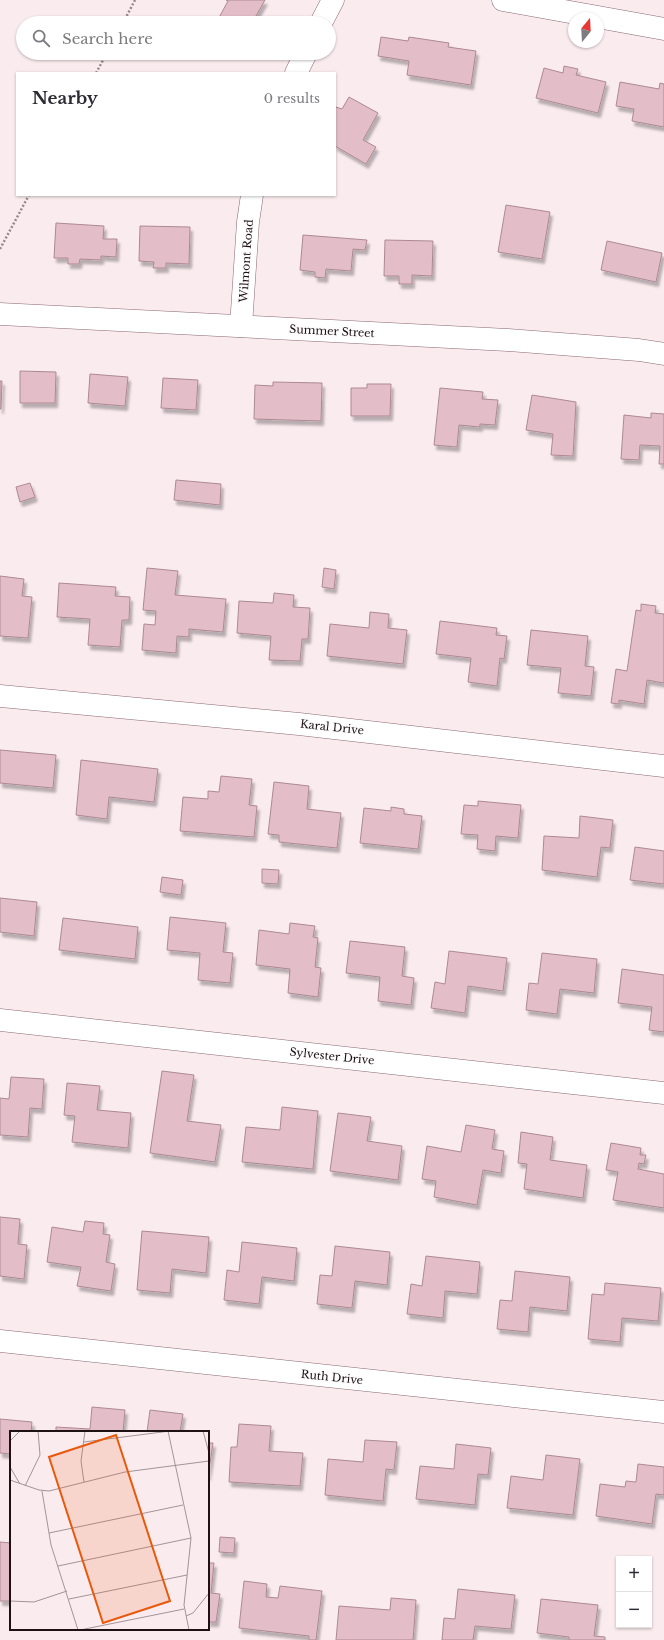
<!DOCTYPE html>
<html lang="en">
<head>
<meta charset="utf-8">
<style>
  body { margin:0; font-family:"Libre Baskerville",serif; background:#f2f2f3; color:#2b2b33 }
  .controls { position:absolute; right:12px; bottom:12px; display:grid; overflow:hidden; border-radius:0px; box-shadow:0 1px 3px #0004 }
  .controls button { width:36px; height:36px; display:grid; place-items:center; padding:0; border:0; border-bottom:1px solid #e1e1e2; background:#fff; color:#2b2b33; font:20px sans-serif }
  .compass { position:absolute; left:568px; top:12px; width:36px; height:36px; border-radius:50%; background:#fff; box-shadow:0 1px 3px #0004; rotate:18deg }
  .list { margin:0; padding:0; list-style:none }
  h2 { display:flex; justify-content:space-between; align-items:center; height:52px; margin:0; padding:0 16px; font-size:17px }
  h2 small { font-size:13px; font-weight:400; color:#7c7c81 }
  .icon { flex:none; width:22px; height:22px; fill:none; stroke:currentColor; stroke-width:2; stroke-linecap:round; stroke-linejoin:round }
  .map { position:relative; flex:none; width:664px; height:1640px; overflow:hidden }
  .search { position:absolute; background:#fff; box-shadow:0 1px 3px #0004; left:16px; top:16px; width:320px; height:44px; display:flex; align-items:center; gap:10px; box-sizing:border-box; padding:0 14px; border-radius:22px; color:#7c7c81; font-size:15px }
  .panel { position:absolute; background:#fff; box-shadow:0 1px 3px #0004; left:16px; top:72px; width:320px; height:124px; border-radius:0px }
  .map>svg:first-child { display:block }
  .building { fill:#e3bec8; stroke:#ac8993; filter:url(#shadow) }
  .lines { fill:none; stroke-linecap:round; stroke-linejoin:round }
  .street-casing { stroke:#896972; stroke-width:23 }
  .secondary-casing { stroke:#896972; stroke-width:23 }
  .path { stroke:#96888c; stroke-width:2.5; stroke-dasharray:2 2; stroke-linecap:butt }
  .street { stroke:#fff; stroke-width:22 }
  .secondary { stroke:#fff; stroke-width:22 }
  .labels { text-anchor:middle; stroke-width:3.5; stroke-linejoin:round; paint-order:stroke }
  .street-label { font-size:11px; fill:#1e1115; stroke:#fcfcfc }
  .inset-road { fill:none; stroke:#a29498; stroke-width:1 }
  .view { fill:#e8590c; fill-opacity:0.15; stroke:#e8590c; stroke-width:2 }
  .inset-edge { fill:none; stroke:#1e1115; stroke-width:2 }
</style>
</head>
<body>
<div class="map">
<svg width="664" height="1640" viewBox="0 0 664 1640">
  <defs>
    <filter id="shadow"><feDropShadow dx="2.5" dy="4.5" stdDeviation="1" flood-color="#0004"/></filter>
  </defs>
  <rect width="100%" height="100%" fill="#faebef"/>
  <path class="building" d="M226 0H265L252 23H216L228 1Z
    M381 37 408 41 409 37 449 43 448 47 476 51 471 85 407 75 409 61 378 56Z
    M564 66 578 69 576 75 606 82 598 113 536 98 544 68 563 73Z
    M620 82 659 89 660 83 664 84V127L632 121 634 109 616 106Z
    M349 97 378 113 363 140 376 147 366 164 335 146V109L336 107 342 109Z
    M506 205 550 212 542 259 498 252Z
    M56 223 104 226 103 239H117L116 257 101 256V260L80 259 79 264H68V258H54Z
    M140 226 190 227 189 264 166 263V268H153L154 262 139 261Z
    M303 235 367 240 365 250 353 249 351 271 326 269 325 278 315 277V272L300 270Z
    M385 240 433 241 432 276 412 275V284H399V276H384Z
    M607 241 662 253 656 282 601 270Z
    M20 371 56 372 55 403H20Z
    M90 374 128 377 125 406 88 403Z
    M163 378 198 380 196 410 161 408Z
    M0 381H2L1 409H0Z
    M273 382 322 383 321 421 254 419 255 385 273 386Z
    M367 384H391L390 416H351V388H367Z
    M440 388 483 392 482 399 498 400 495 425 480 424V427L459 425 457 447 434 445Z
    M532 395 576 402 573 456 551 455 553 434 526 430Z
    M651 413 664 414V464H659L660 446 640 445 639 460 621 459 624 415 651 418Z
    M176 480 221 484 220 505 174 500Z
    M30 483 35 497 20 502 16 487Z
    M147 568 178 571 175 595 226 599 223 632 189 629V637L177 636 176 653 142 650 144 624 155 625 156 611 143 610Z
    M324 568 336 570 334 589 322 587Z
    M0 576 24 579 22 596 32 597 28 638 0 636Z
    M59 583 116 587 115 596 130 597 129 620H122L120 647 88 645 90 619 57 617Z
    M274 593 294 595 293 607 310 608 308 639H302L300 661 269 660 271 636 237 633 239 601 273 603Z
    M641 604 656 606 655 613 664 614V683L647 680 644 704 619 700V704L611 703 616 669 627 671 636 610 641 611Z
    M370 612 389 614 388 628 407 630 403 664 327 656 330 624 369 628Z
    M440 621 497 628 496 635 507 636 504 659 500 658 497 686 468 682 471 658 436 654Z
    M531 630 588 636 585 666 594 667 591 696 558 693 561 668 527 665Z
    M0 750 56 755 53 788 0 783Z
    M81 760 158 769 154 802 109 797 107 819 76 815Z
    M221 776 252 779 249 805 257 806 254 837 180 831 183 797 208 799V791L219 792Z
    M274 782 309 786 307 809 341 813 337 848 279 842V835L268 834Z
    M478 801 521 805 518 838 496 836 495 851 477 849 478 835 461 834 464 805 478 806Z
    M391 807 404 809V814L422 816 418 849 360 843 364 808 391 811Z
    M580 816 613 820 610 848 601 847 597 877 542 870 544 836 579 838Z
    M635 847 664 851V884L630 880Z
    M262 869 279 870 278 884 262 883Z
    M162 877 183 880 181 895 160 892Z
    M0 898 37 902 34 936 0 932Z
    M170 917 226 923 223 952 233 953 230 983 198 980 200 953 167 950Z
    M63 918 138 927 135 959 59 950Z
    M290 923 315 926 313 937 318 938 315 967 321 968 318 997 288 993 290 969 256 965 259 930 289 934Z
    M350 941 405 947 402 976 414 978 411 1005 378 1001 380 977 346 973Z
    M449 951 507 958 503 991 468 986 465 1013 431 1008 435 982 445 984Z
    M542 953 597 959 594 993 560 989 557 1014 526 1010 529 983 538 984Z
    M622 969 664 975V1032L649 1030 652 1007 618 1003Z
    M162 1071 194 1075 187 1121 221 1125 215 1162 150 1153Z
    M11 1077 44 1079 42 1109 30 1108 28 1137 0 1135V1098L9 1099Z
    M67 1083 100 1086 97 1110 131 1113 128 1148 72 1142 75 1116 64 1115Z
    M282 1107 318 1111 313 1169 242 1162 246 1127 280 1130Z
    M338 1113 371 1117 367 1141 402 1146 398 1180 330 1171Z
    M466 1125 495 1130 492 1149 504 1151 501 1173 483 1170 477 1205 434 1197 436 1181 422 1179 427 1146 461 1152Z
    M521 1132 553 1137 550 1160 587 1165 583 1198 524 1189 527 1164 518 1163Z
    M611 1143 641 1148 640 1155H646L644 1164 639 1163 638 1169 664 1174V1208L613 1200 618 1172 606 1170Z
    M0 1217 20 1219 18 1244 27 1245 24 1279 0 1276Z
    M85 1221 104 1223 103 1234 110 1235 106 1262 115 1264 111 1291 77 1286 81 1267 47 1262 52 1227 83 1232Z
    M142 1231 209 1237 206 1273 172 1269 170 1293 137 1290Z
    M242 1242 297 1248 294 1281 262 1277 259 1304 224 1300 227 1270 239 1272Z
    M335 1246 390 1252 387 1285 355 1281 352 1308 317 1304 320 1275 332 1276Z
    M426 1256 480 1262 477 1294 445 1291 443 1318 407 1314 411 1284 422 1286Z
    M515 1271 570 1277 567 1311 530 1307 528 1332 497 1329 500 1300 512 1301Z
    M605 1283 661 1288 658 1321 622 1318 620 1342 588 1339 592 1294 604 1295Z
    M92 1407 125 1410 123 1432H56V1427L90 1429Z
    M150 1410 183 1414 180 1432H147Z
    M0 1419 32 1422 31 1432H11V1454L0 1453Z
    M239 1424 271 1426 269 1451 303 1453 300 1486 229 1482 231 1447H237Z
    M365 1440 397 1442 394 1470 386 1469 383 1501 325 1495 328 1459 363 1462Z
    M208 1443H213L208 1476Z
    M456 1444 491 1448 488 1475 478 1474 475 1505 416 1499 420 1466 454 1469Z
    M546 1455 580 1459 573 1515 507 1508 511 1476 543 1480Z
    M638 1464 664 1467V1495L656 1494 652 1524 596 1516 600 1484 625 1487 626 1481 636 1482Z
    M220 1537 235 1538 234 1553 219 1552Z
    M0 1542 11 1543V1601H0Z
    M208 1563H214L211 1593 220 1594 216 1622H208Z
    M244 1581 267 1584 266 1597 278 1598 280 1586 322 1591 316 1640H309V1636L239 1628Z
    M458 1589 515 1595 511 1629 475 1626 473 1640H442L444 1618 455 1619Z
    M391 1598 416 1600 413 1640H336L339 1606 390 1610Z
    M541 1599 598 1605 594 1636 605 1637V1640H569V1637L537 1633Z"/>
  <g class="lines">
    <g class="street-casing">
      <path id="street" d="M503 0 664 29
        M321 23 333 0
        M296 73 306 53
        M241 326 248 222 252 195
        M0 696 299 724 664 766
        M0 1020 664 1093
        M0 1341 664 1412"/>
    </g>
    <g class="secondary-casing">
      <path id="secondary" d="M0 314 508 340 639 350 664 354"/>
    </g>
    <path class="path" d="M123 23 135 0
      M96 73 107 53
      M0 249 29 195"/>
    <use href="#street" class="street"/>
    <use href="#secondary" class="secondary"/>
  </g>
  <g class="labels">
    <g class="street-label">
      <text transform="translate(246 261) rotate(-86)" y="4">Wilmont Road</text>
      <text transform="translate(332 331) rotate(3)" y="4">Summer Street</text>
      <text transform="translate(332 727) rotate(6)" y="4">Karal Drive</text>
      <text transform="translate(332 1056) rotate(6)" y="4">Sylvester Drive</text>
      <text transform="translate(332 1377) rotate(6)" y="4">Ruth Drive</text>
    </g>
  </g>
  <g transform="translate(10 1431)">
    <rect width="199" height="199" fill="#faebef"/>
    <path class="inset-road" d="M158 0 181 107 174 174 179 199M193 0 199 22M0 10 10 0M74 11 160 0M0 36 10 53M0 49 29 59 39 60 115 41 199 30M74 51 71 30 75 0M15 55 30 24 28 0M32 60 41 114 68 199M39 102 173 74M48 135 181 107M59 168 177 144M0 170 24 171 57 160M176 185 183 182 199 162M70 199 174 178"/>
    <path class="view" d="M106 4 160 170 93 192 39 26Z"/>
    <rect width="199" height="199" class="inset-edge"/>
  </g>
</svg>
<div class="controls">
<button>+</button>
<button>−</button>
</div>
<svg class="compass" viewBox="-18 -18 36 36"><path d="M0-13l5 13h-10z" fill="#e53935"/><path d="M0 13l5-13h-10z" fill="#7c7c81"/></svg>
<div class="search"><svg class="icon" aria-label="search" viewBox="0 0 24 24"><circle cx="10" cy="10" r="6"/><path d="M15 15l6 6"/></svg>Search here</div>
<section class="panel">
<h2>Nearby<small>0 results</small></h2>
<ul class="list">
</ul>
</section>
</div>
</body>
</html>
